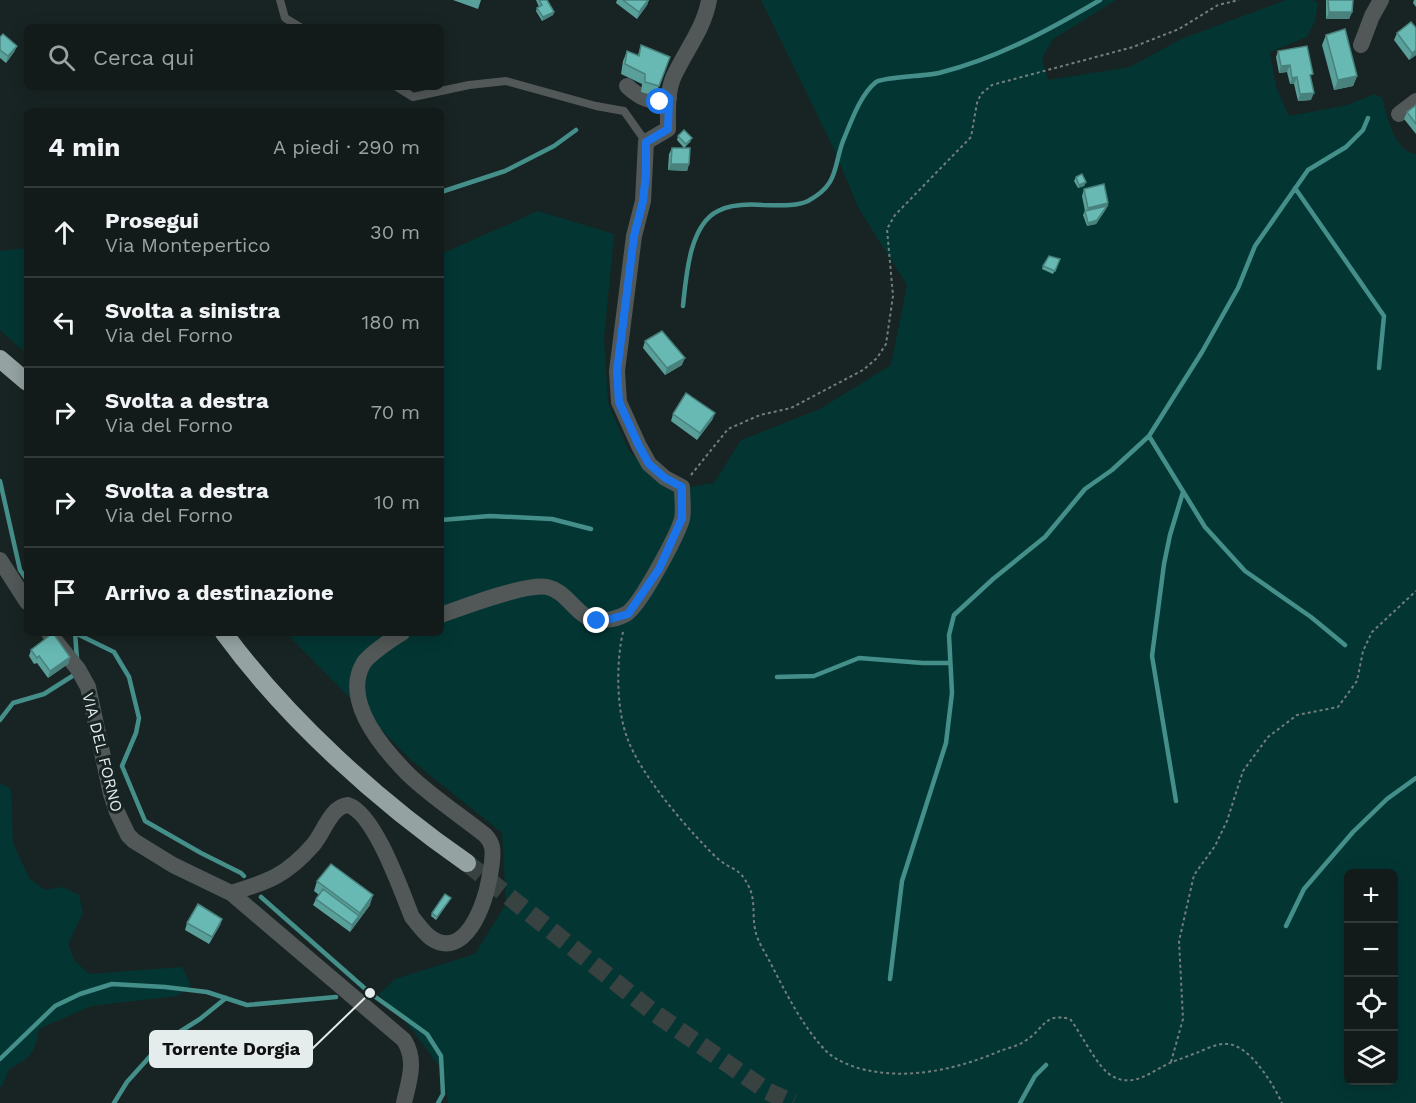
<!DOCTYPE html>
<html lang="it">
<head>
<meta charset="utf-8">
<style>
  body { margin:0; font-family:"Work Sans",sans-serif; background:#1f2827; color:#f1f3f6 }
  .controls { position:absolute; right:18px; bottom:18px; display:grid; overflow:hidden; border-radius:9px; box-shadow:0 3px 15px #0003 }
  .controls button { width:54px; height:54px; display:grid; place-items:center; padding:0; border:0; border-bottom:2px solid #313939; background:#121b1a; color:#f1f3f6; font:30px sans-serif }
  .stop { position:absolute; width:18px; height:18px; margin:-14px; border:4px solid #1a73e8; border-radius:50%; background:#fff }
  .stop.end { background:#1a73e8; border-color:#fff; box-shadow:0 2px 6px #0008 }
  .list { margin:0; padding:0; list-style:none }
  h2 { display:flex; justify-content:space-between; align-items:center; height:78px; margin:0; padding:0 24px; font-size:26px }
  h2 small { font-size:20px; font-weight:400; color:#9ca1a2 }
  .list li { display:grid; grid-template-columns:39px 1fr auto; gap:18px; align-items:center; box-sizing:border-box; height:90px; padding:0 24px; border-top:2px solid #313939 }
  .list b { display:block; font-size:22px; white-space:nowrap }
  .list p { margin:0; font-size:20px; white-space:nowrap; color:#9ca1a2 }
  .list em { font-size:20px; font-style:normal; color:#9ca1a2 }
  .icon { flex:none; width:33px; height:33px; fill:none; stroke:currentColor; stroke-width:2; stroke-linecap:round; stroke-linejoin:round }
  .map { position:relative; flex:none; width:1416px; height:1103px; overflow:hidden }
  .search { position:absolute; background:#121b1a; box-shadow:0 3px 15px #0003; left:24px; top:24px; width:420px; height:66px; display:flex; align-items:center; gap:15px; box-sizing:border-box; padding:0 21px; border-radius:9px; color:#9ca1a2; font-size:22px }
  .panel { position:absolute; background:#121b1a; box-shadow:0 3px 15px #0003; left:24px; top:108px; width:420px; height:528px; border-radius:9px }
  .map>svg:first-child { display:block }
  .green { fill:#033633; fill-rule:evenodd }
  .lines { fill:none; stroke-linecap:round; stroke-linejoin:round }
  .stream { stroke:#458f8b; stroke-width:4.5 }
  .highway-tunnel { stroke:#374241; stroke-width:18; stroke-dasharray:18 9; stroke-linecap:butt }
  .path { stroke:#757e7e; stroke-width:2; stroke-dasharray:3 3; stroke-linecap:butt }
  .lane { stroke:#525857; stroke-width:8 }
  .street { stroke:#525857; stroke-width:16 }
  .highway { stroke:#94a3a2; stroke-width:18 }
  .wall { fill:#599f9a }
  .shaded-wall { fill:#49827d }
  .building { fill:#68b9b3; stroke:#49827d; stroke-width:1.5 }
  .route { stroke:#1a73e8; stroke-width:8 }
  .labels { text-anchor:middle; stroke-width:6; stroke-linejoin:round; paint-order:stroke }
  .street-label { font-size:16px; fill:#e5ecec; stroke:#182423 }
  .leader { fill:none; stroke:#e5ecec; stroke-width:2 }
  .callout-dot { fill:#e5ecec; stroke:#182423; stroke-width:2 }
  .callout { fill:#e5ecec; stroke:#e5ecec; stroke-width:2 }
  .callout-label { font-size:18px; text-anchor:middle; font-weight:bold; fill:#111 }
</style>
</head>
<body>
<div class="map">
<svg width="1416" height="1103" viewBox="0 0 1416 1103">
  <rect width="100%" height="100%" fill="#182423"/>
  <path class="green" d="M761 0H1116L1053 39 1042 58 1048 80 1130 67 1181 39 1286 0H1312L1318 3 1315 21 1307 37 1270 52 1276 87 1289 116 1348 105 1374 94 1382 98C1387 115 1394 152 1416 154V1103H448L444 1073 412 1029 379 994 395 979 475 954 506 904 502 833 410 759 286 633H441V254L538 211 614 234 604 338 608 403 629 451 670 490 714 483 741 440 820 409 891 365 907 285 859 209 832 145ZM1348 874H1394V1080H1348Z
    M27 248V354L0 330V251Z
    M0 783 11 789 13 843 29 878 45 890 63 887 79 895 83 913 68 944 75 961 89 974 182 967 191 985 177 996 91 1006 39 1029C35 1053 31 1058 9 1069L2 1086 0 1087Z"/>
  <g class="lines">
    <path class="stream" d="M1295 188 1384 316 1379 368
      M441 192 505 171 554 146 576 130
      M683 306C686 278 689 225 718 211 731 204 748 204 763 205 776 205 795 207 808 201 839 184 833 168 843 141 851 122 860 95 876 82 883 77 927 76 939 73 998 58 1049 30 1100 0
      M1149 436 1205 527 1245 571 1311 617 1345 645
      M0 481 20 570 27 580
      M441 520 490 516 552 519 591 529
      M75 633 114 652 129 677 139 718 136 733 122 766 145 821 201 853 241 873 244 876
      M75 633 77 659
      M777 677 814 676 859 658 923 663H950
      M0 720 13 703 44 694 74 675
      M1176 801 1152 656 1164 564 1170 535 1183 492
      M261 897 370 993 427 1034 441 1056 443 1094 438 1103
      M1286 926 1304 889 1353 832 1387 799 1416 778
      M890 979 902 881 946 743 952 693 949 635 954 615 993 579 1045 537 1085 489 1112 470 1149 436 1202 352 1238 288 1255 246 1308 170 1346 147 1363 130 1368 118
      M0 1059 55 1006 80 994 112 984 165 987 207 992 247 1005 336 997
      M114 1103 127 1082 162 1043 200 1019 226 998
      M1020 1103 1035 1076 1046 1065"/>
    <path class="highway-tunnel" d="M467 863 653 1012 767 1091 793 1103"/>
    <path class="path" d="M691 475 728 429 760 415 791 408 863 370 877 358 886 344 893 296 887 229 895 215 971 137 977 103 981 94 992 85 1133 47 1179 29 1218 5 1239 0
      M623 632C616 662 616 710 628 740 641 774 680 820 705 846 710 851 716 858 722 862 735 871 740 869 748 885 756 899 752 914 755 929 757 941 765 952 770 962 786 993 802 1026 826 1051 836 1061 857 1069 871 1071 915 1079 960 1068 1000 1051 1008 1048 1018 1046 1025 1041 1044 1030 1043 1012 1070 1019 1082 1034 1098 1070 1114 1077 1132 1086 1147 1075 1162 1067 1172 1061 1184 1058 1196 1053 1205 1050 1216 1043 1227 1044 1250 1045 1273 1084 1282 1103
      M1171 1062 1183 1019 1179 941 1194 875 1215 846 1227 821 1243 771 1268 737 1297 715 1338 707 1357 681 1363 651 1372 632 1416 591"/>
    <path class="lane" d="M280 0 285 18 300 27
      M397 87 413 97 469 85 506 81 596 106 624 111 646 142"/>
    <path class="street" d="M1361 45 1372 16 1381 0
      M627 86C639 97 653 106 669 98
      M1399 114 1416 101
      M0 560 27 602
      M441 615C463 607 526 583 547 587 567 591 576 616 595 620 604 622 619 618 626 614 640 606 677 536 682 519 684 510 682 497 682 487L665 478 649 464 639 446 619 402 617 371 634 236 643 201 646 142 668 129C668 112 667 93 673 78 685 51 704 29 709 0
      M49 633 78 669 88 687 111 794 117 812 128 835 134 841 173 865 231 893 404 1040C417 1061 409 1080 404 1103
      M231 893C268 882 287 875 313 845 323 834 331 806 348 805 375 814 401 890 412 917 418 924 423 932 431 938 465 961 485 904 489 880 491 869 494 857 492 847 491 843 488 838 485 835 460 815 432 797 409 775 384 750 342 702 363 664 367 656 393 638 402 633"/>
    <path class="highway" d="M0 359 27 382
      M224 633C287 719 379 802 467 863"/>
  </g>
  <path class="wall" d="M453 0H481L478 9Z
    M536 0H547L554 12 553 15 542 21 536 11 537 8 539 7Z
    M617 0H649L647 5 637 19 616 3Z
    M1326 0H1353L1352 12 1349 19H1326Z
    M1414 0H1416V7L1413 3Z
    M1416 28V55L1409 60 1394 40 1397 33Z
    M1326 35 1357 76 1353 86 1334 90 1322 45Z
    M0 37 17 46 14 52 6 63 0 58Z
    M641 45 670 57 655 96 641 92 642 84 621 74 623 61 627 51 638 55Z
    M1278 51 1311 81V100L1298 101 1294 84H1290L1287 72 1279 73 1276 57Z
    M1416 105V134L1404 119 1407 112Z
    M678 136 691 141 684 148 677 140Z
    M672 148 689 164 687 171 668 170 669 154Z
    M1076 177 1086 182 1084 186 1078 188 1074 181Z
    M1084 189 1108 203 1106 209 1096 224 1087 226 1083 215 1085 211 1082 196Z
    M1060 259 1053 274 1042 269 1043 266Z
    M645 341 682 365 665 375 643 348Z
    M715 413 712 420 697 440 671 421 673 414Z
    M31 650 70 657 68 664 48 678 37 663 34 664 29 656Z
    M317 881 370 905 350 932 313 905 316 899 319 895 314 891Z
    M451 898 449 901 436 920 431 916 432 913Z
    M222 919 220 925 209 944 185 930 187 923Z"/>
  <path class="shaded-wall" d="M648 0 647 5 637 19 639 12Z
    M554 12 553 15 542 21 543 17Z
    M1329 12H1352L1349 19H1326Z
    M17 46 14 52 6 63 8 56Z
    M1416 50V55L1409 60 1412 53Z
    M1290 65 1287 72 1279 73 1281 66Z
    M1357 76 1353 86 1334 90 1338 80Z
    M1297 77 1294 84H1290L1292 78Z
    M1314 93 1311 100 1298 101 1300 94Z
    M671 164H689L687 171 668 170Z
    M1086 182 1084 186 1078 188 1079 185Z
    M1108 203 1106 209 1096 224 1087 226 1088 223 1086 214 1088 208Z
    M685 358 682 365 665 375 667 368Z
    M715 413 712 420 697 440 700 433Z
    M70 657 68 664 48 678 50 671Z
    M373 895 370 905 350 932 352 925 360 913Z
    M451 898 449 901 436 920 437 917Z
    M222 919 220 925 209 944 212 937Z"/>
  <path class="building" d="M539 0H547L554 12 543 17 537 8 542 5Z
    M623 0H648L639 12Z
    M1328 0H1353L1352 12H1329Z
    M1411 22 1416 28V50L1412 53 1397 33Z
    M1345 29 1357 76 1338 80 1326 35Z
    M3 34 17 46 8 56 0 50V37Z
    M641 45 670 57 659 86 645 82V74L625 64 627 51 639 56Z
    M1307 46 1313 74 1310 75 1314 93 1300 94 1297 77 1292 78 1290 65 1281 66 1278 51Z
    M1416 105V124L1407 112Z
    M684 130 692 138 686 144 678 136Z
    M672 148H690L689 164H671Z
    M1082 174 1086 182 1079 185 1076 177Z
    M1104 184 1108 203 1088 208 1084 189Z
    M1107 206 1097 220 1088 223 1085 211Z
    M1049 256 1060 259 1055 271 1043 266Z
    M662 331 685 358 667 368 645 341Z
    M686 393 715 413 700 433 673 414Z
    M53 633 70 657 50 671 39 656 37 658 31 650Z
    M331 864 373 895 360 913 317 881Z
    M323 889 359 916 352 925 316 899Z
    M445 894 451 898 437 917 432 913Z
    M198 904 222 919 212 937 187 923Z"/>
  <g class="lines">
    <path class="route" d="M597 621H603L628 614 659 569 682 518V487L665 478 649 464 639 446 619 402 617 371 634 236 643 201 646 173V142L668 129 669 98 660 102"/>
  </g>
  <g class="labels">
    <g class="street-label">
      <text transform="translate(103 752) rotate(76)" y="6">VIA DEL FORNO</text>
    </g>
  </g>
  <path class="leader" d="M370 993L312 1049"/>
  <circle class="callout-dot" cx="370" cy="993" r="6"/>
  <rect class="callout" x="150" y="1031" width="162" height="36" rx="6"/>
  <g class="callout-label">
    <text x="231" y="1055">Torrente Dorgia</text>
  </g>
</svg>
<div class="controls">
<button>+</button>
<button>−</button>
<button><svg class="icon" aria-label="locate" viewBox="0 0 24 24"><circle cx="12" cy="12" r="6"/><path d="M12 2v4M12 18v4M2 12h4M18 12h4"/></svg></button>
<button><svg class="icon" aria-label="layers" viewBox="0 0 24 24"><path d="M12 4l9 5-9 5-9-5zM3 14l9 5 9-5"/></svg></button>
</div>
<div class="stop" style="left:660px;top:102px"></div>
<div class="stop end" style="left:597px;top:621px"></div>
<div class="search"><svg class="icon" aria-label="search" viewBox="0 0 24 24"><circle cx="10" cy="10" r="6"/><path d="M15 15l6 6"/></svg>Cerca qui</div>
<section class="panel">
<h2>4 min<small>A piedi · 290 m</small></h2>
<ul class="list">
<li><svg class="icon" aria-label="ahead" viewBox="0 0 24 24"><path d="M12 20V5M6 11l6-6 6 6"/></svg><div><b>Prosegui</b><p>Via Montepertico</p></div><em>30 m</em></li>
<li><svg class="icon" aria-label="left" viewBox="0 0 24 24"><path d="M17 20v-9H6M10 6l-5 5 5 5"/></svg><div><b>Svolta a sinistra</b><p>Via del Forno</p></div><em>180 m</em></li>
<li><svg class="icon" aria-label="right" viewBox="0 0 24 24"><path d="M7 20v-9h11M14 6l5 5-5 5"/></svg><div><b>Svolta a destra</b><p>Via del Forno</p></div><em>70 m</em></li>
<li><svg class="icon" aria-label="right" viewBox="0 0 24 24"><path d="M7 20v-9h11M14 6l5 5-5 5"/></svg><div><b>Svolta a destra</b><p>Via del Forno</p></div><em>10 m</em></li>
<li><svg class="icon" aria-label="arrive" viewBox="0 0 24 24"><path d="M6 21V4h12l-3 4 3 4H6"/></svg><div><b>Arrivo a destinazione</b></div></li>
</ul>
</section>
</div>
</body>
</html>
